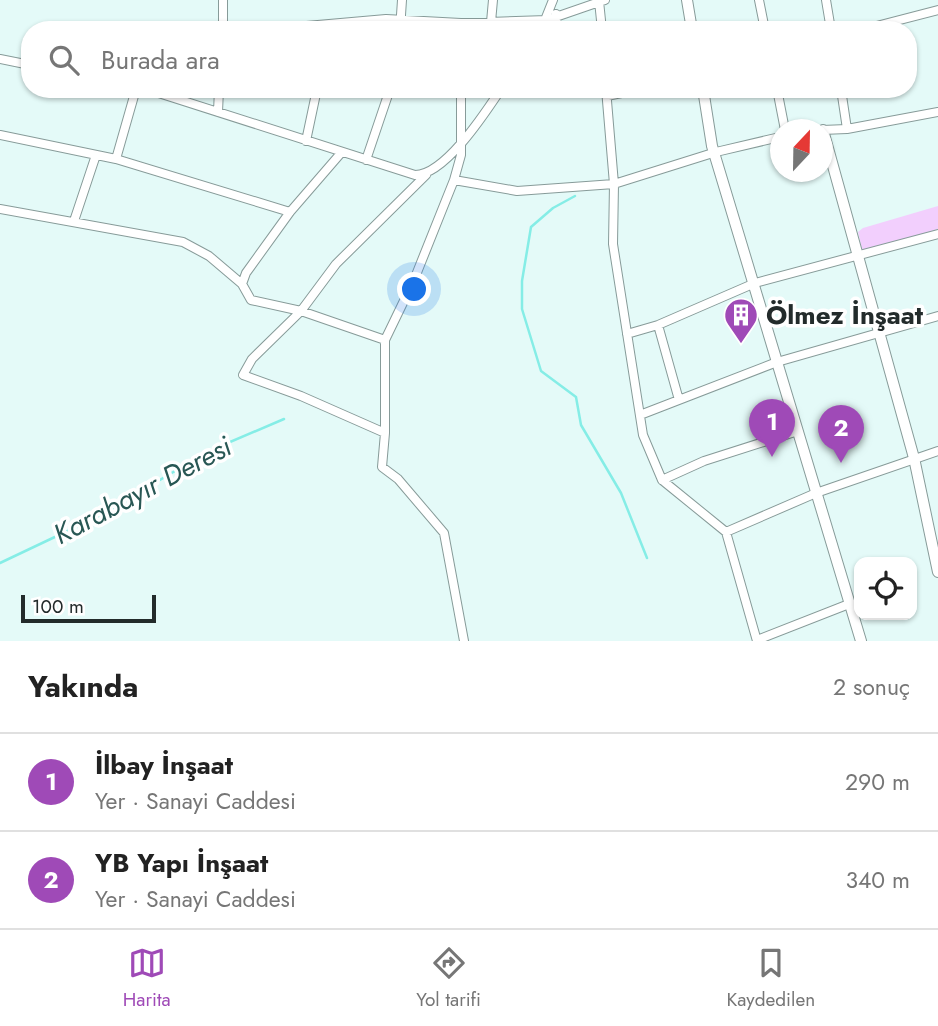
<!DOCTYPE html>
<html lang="tr">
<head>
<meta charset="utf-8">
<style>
  body { margin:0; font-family:Jost,sans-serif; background:#f6f6f6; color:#222 }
  .controls { position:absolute; right:21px; bottom:21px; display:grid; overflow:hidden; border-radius:14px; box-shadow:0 2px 5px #0004 }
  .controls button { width:63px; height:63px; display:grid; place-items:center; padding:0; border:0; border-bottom:2px solid #e0e0e0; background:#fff; color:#222; font:35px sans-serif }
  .compass { position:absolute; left:770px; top:119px; width:63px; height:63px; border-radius:50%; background:#fff; box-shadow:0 2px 5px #0004; rotate:22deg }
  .scale { position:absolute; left:21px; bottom:18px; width:135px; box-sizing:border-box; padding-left:7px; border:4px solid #232b2b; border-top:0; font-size:19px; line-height:24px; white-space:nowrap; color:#232b2b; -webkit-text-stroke:5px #fff; paint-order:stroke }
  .you { position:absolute; left:415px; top:290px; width:24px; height:24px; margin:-18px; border:5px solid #fff; border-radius:50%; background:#1a73e8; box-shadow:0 0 0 10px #1a73e833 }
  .badge { display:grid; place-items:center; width:46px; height:46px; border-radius:50%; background:#9f4ab7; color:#fff; font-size:23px; font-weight:700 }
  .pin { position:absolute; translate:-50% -58px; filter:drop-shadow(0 2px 4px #0008) }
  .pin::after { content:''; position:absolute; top:37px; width:24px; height:21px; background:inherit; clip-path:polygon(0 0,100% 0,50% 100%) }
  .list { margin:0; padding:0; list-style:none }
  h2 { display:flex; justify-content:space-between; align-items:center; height:91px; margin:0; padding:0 28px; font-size:30px }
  h2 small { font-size:23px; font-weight:400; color:#767676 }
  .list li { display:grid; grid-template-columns:46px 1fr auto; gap:21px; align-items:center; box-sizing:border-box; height:98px; padding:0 28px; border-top:2px solid #e0e0e0 }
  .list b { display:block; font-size:26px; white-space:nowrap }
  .list p { margin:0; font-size:23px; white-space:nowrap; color:#767676 }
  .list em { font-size:23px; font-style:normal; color:#767676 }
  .icon { flex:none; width:38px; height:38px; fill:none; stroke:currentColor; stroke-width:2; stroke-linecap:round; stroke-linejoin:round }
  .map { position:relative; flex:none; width:938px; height:641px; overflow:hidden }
  .search { position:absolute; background:#fff; box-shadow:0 2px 5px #0004; left:21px; right:21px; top:21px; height:77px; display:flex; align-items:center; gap:18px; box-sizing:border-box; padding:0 24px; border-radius:28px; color:#767676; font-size:26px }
  .sheet { height:287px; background:#fff }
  nav { display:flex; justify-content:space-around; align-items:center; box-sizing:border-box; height:98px; border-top:2px solid #e0e0e0; background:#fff; font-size:19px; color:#767676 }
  nav a { display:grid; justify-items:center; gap:4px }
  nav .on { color:#9f4ab7 }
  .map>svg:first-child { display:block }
  .green { fill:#f2cffd }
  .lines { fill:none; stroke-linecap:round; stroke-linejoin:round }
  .stream { stroke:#85ede6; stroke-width:2.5 }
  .minor-casing { stroke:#879b99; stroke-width:10 }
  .tertiary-casing { stroke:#879b99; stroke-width:12 }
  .minor { stroke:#fff; stroke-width:8 }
  .tertiary { stroke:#fff; stroke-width:10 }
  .labels { text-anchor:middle; stroke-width:7; stroke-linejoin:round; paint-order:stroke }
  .poi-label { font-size:26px; font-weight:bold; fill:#232b2b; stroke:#fff; text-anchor:start }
  .water-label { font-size:28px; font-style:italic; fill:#295754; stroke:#fff }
</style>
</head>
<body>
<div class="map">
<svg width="938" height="641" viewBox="0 0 938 641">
  <rect width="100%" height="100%" fill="#e4faf8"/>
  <path class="green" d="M938 206V229L868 252 862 249 858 232 863 228Z"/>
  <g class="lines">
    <path class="stream" d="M575 196 553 208 531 227 522 281V309L541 371 576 397 581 425 621 493 647 558
      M0 563 97 517 209 451 284 419"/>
    <g class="minor-casing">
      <path id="minor" d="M759 0 765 30
        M826 0 831 30
        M599 1 602 30
        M556 14 557 27
        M491 22 493 0
        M223 30V0
        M261 30 386 19 461 23 547 20 605 0
        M400 30 402 0
        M541 30 553 0
        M861 30 938 10
        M0 59 30 65
        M146 89 415 175C445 175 485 113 501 89
        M606 89 614 184 613 244 643 435 662 480 726 532 757 641
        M777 89 785 130
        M841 89 847 129
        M607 96 641 89
        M218 112 219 89
        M822 130 847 129 938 112
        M0 135 116 159 290 212
        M306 141 317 89
        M341 153 290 212 246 273 242 284 251 300 301 311 336 264 426 175
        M116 159 136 89
        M366 160 390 89
        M454 180 517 191 614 184 716 152 780 137
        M0 209 183 242 209 256 242 284
        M74 221 96 155
        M658 325 679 400
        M627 334 658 325 755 283 938 234
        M385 340 301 311 252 359 243 375 301 396 385 433V340L414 280 454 180 461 155V89
        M640 415 777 362 938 316
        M385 433 382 467 398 479 444 533 464 641
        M662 480 704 461 798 431
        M726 532 816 493 938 451
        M757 640 849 604"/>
    </g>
    <g class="tertiary-casing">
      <path id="tertiary" d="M687 0 692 30
        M703 89 712 146 861 641
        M823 130 914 458 938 572"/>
    </g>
    <use href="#minor" class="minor"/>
    <use href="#tertiary" class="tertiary"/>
  </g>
  <defs>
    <g id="building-pin" transform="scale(1.75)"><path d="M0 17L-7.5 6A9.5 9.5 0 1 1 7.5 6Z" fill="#9f4ab7" stroke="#fff"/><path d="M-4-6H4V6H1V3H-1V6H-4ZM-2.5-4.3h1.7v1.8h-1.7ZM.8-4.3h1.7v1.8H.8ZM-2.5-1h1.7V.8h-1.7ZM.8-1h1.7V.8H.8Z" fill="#fff"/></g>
  </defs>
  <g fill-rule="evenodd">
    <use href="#building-pin" x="741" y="315"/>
  </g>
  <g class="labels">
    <g class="poi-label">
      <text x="766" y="324">Ölmez İnşaat</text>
    </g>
    <g class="water-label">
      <text transform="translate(142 490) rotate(-28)" y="10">Karabayır Deresi</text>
    </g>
  </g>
</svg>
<div class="controls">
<button><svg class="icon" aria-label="locate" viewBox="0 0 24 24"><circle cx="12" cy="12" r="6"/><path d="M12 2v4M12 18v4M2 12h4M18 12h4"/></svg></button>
</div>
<svg class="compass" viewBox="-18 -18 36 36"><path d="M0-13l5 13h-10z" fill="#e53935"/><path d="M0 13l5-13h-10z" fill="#767676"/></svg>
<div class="scale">100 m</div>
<div class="you"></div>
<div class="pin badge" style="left:772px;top:457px">1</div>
<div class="pin badge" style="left:841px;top:463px">2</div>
<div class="search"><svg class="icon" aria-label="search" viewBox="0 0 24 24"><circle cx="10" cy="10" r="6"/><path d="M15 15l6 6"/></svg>Burada ara</div>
</div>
<section class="sheet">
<h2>Yakında<small>2 sonuç</small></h2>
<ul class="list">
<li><span class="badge">1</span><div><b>İlbay İnşaat</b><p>Yer · Sanayi Caddesi</p></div><em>290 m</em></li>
<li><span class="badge">2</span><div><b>YB Yapı İnşaat</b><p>Yer · Sanayi Caddesi</p></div><em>340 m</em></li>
</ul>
</section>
<nav>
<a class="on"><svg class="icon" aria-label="map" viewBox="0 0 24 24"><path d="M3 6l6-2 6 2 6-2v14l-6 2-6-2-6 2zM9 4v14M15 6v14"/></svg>Harita</a>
<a><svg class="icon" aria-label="directions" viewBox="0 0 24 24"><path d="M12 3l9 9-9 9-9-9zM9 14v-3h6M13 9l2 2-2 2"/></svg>Yol tarifi</a>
<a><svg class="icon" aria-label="saved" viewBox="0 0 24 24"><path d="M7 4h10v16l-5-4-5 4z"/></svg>Kaydedilen</a>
</nav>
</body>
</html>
